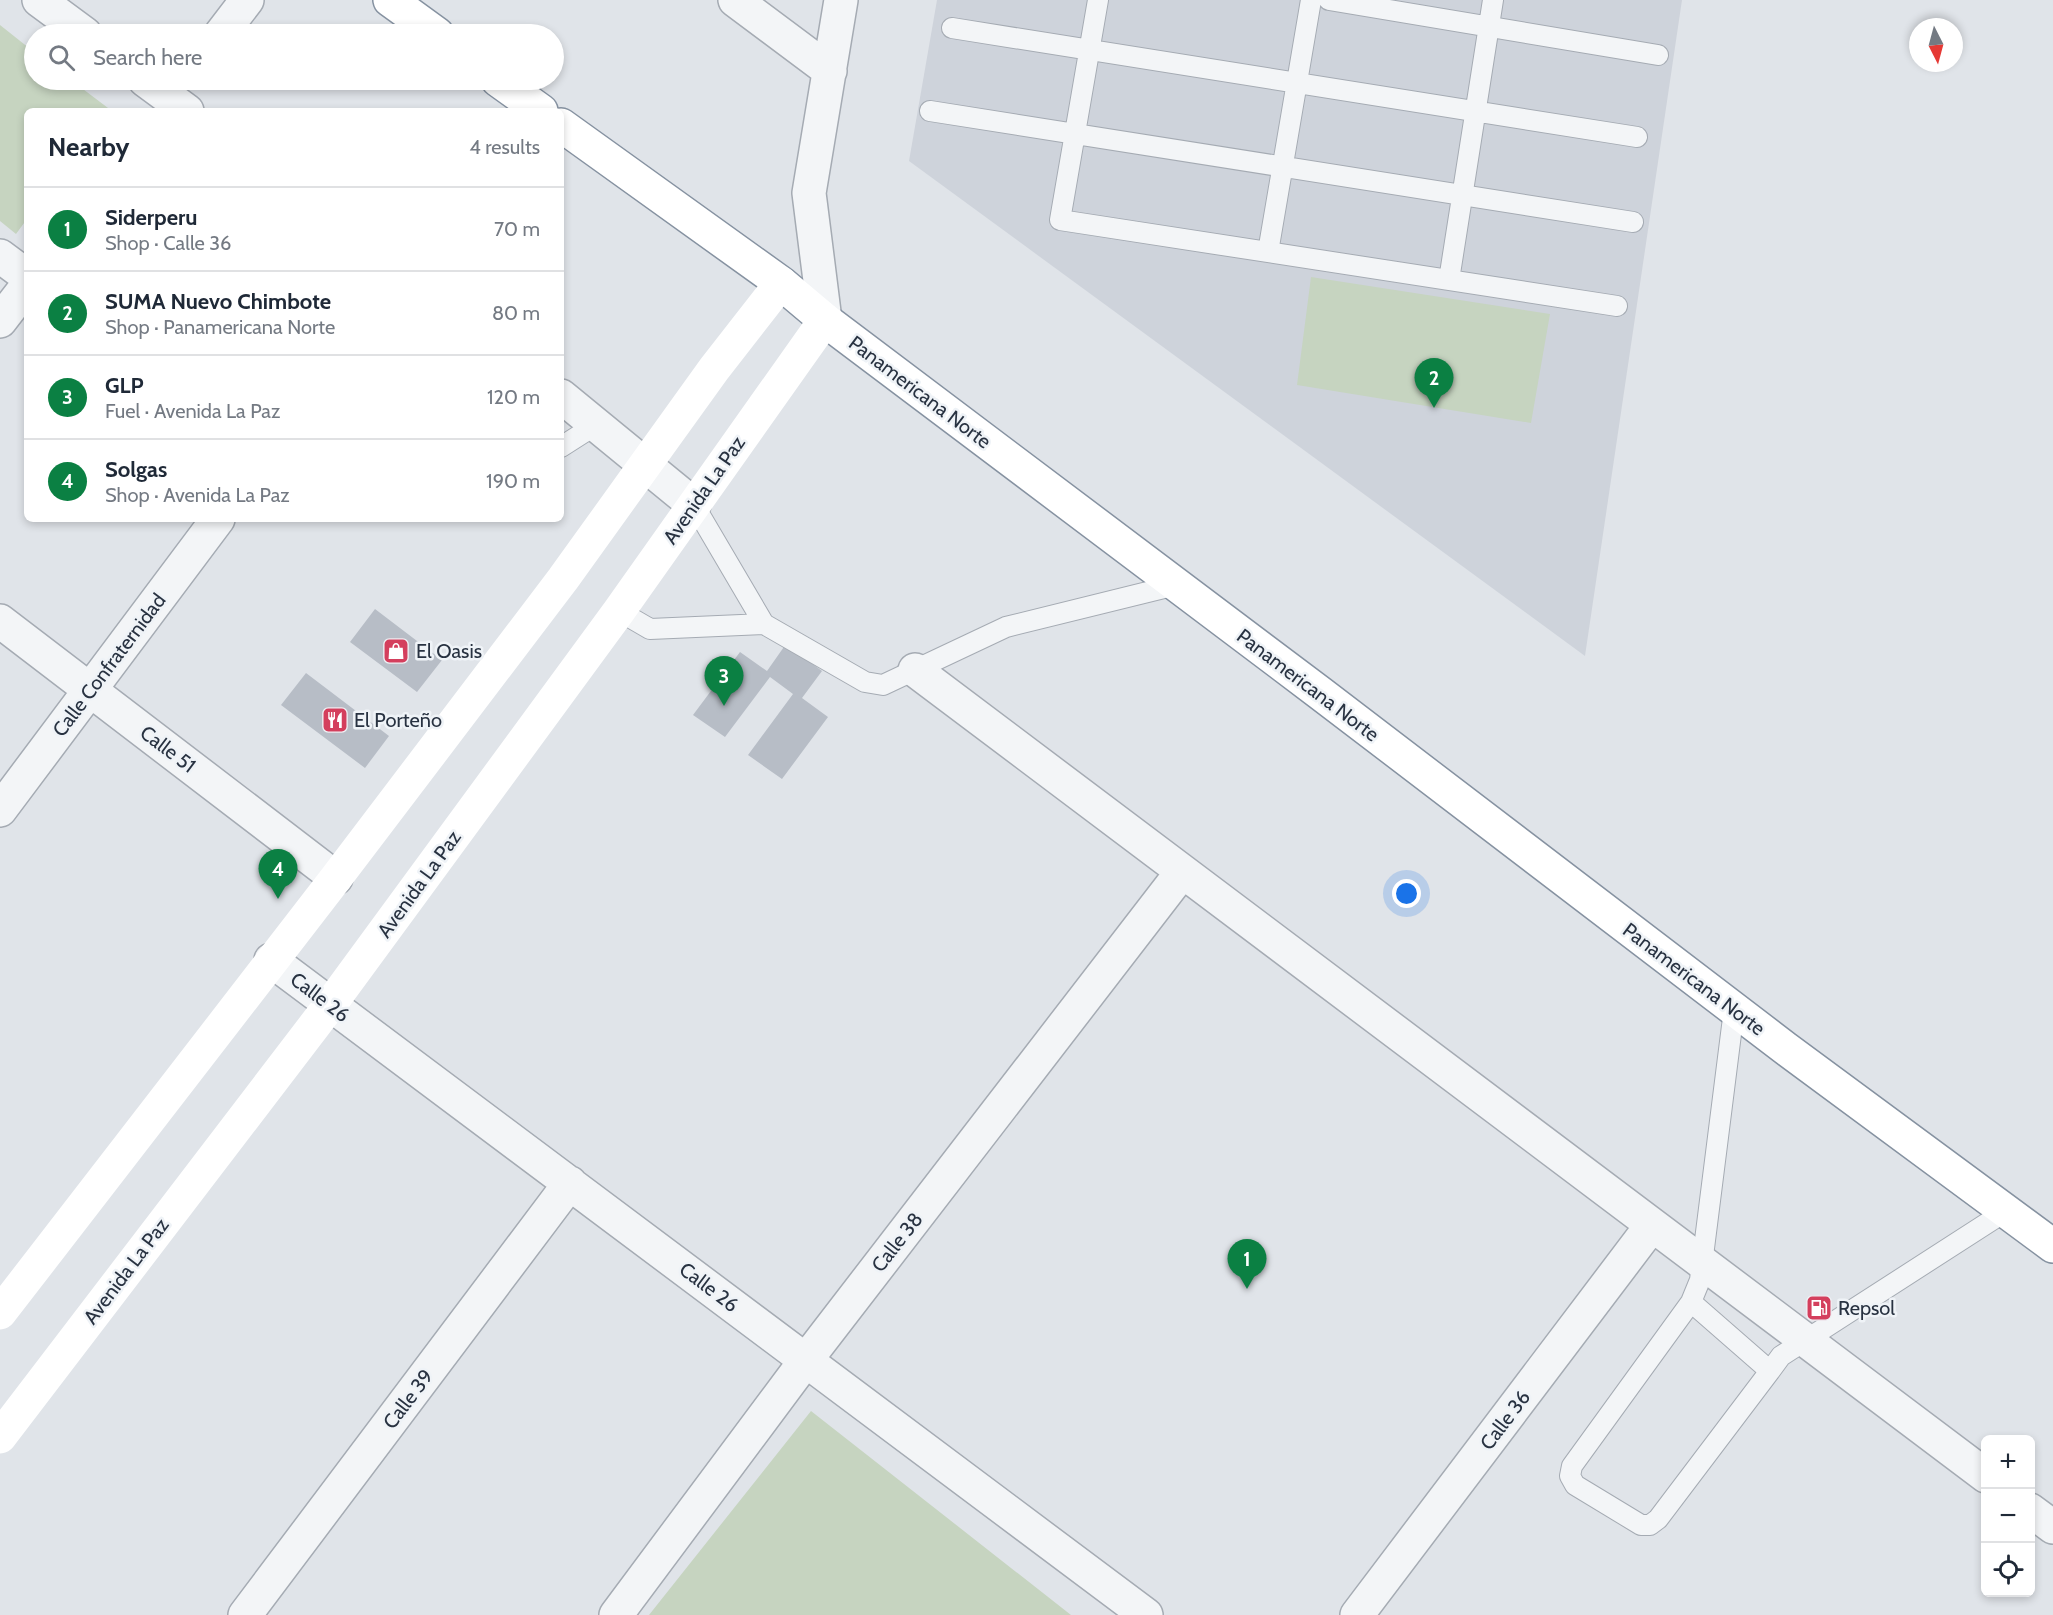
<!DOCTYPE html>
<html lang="en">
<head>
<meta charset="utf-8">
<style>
  body { margin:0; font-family:Cabin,sans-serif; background:#f6f6f7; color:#1f2937 }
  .controls { position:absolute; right:18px; bottom:18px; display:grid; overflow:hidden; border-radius:9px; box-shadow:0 3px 9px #0003 }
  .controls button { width:54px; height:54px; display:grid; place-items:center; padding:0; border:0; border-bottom:2px solid #e0e1e3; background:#fff; color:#1f2937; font:30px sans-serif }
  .compass { position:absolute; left:1909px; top:18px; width:54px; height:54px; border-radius:50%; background:#fff; box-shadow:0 3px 9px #0003; rotate:174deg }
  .you { position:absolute; left:1407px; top:894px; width:21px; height:21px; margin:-15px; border:4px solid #fff; border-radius:50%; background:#1a73e8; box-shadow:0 0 0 9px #1a73e833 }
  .badge { display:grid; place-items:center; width:39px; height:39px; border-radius:50%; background:#0b8043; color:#fff; font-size:20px; font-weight:700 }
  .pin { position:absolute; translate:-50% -50px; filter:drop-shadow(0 2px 3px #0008) }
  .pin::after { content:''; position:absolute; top:32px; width:21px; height:18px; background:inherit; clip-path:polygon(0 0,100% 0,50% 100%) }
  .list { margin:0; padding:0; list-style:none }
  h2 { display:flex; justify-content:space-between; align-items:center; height:78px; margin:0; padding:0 24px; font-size:26px }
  h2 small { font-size:20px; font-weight:400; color:#747a83 }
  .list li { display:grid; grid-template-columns:39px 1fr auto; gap:18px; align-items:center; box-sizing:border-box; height:84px; padding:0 24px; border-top:2px solid #e0e1e3 }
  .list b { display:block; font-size:22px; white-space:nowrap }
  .list p { margin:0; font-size:20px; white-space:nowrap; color:#747a83 }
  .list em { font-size:20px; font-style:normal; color:#747a83 }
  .icon { flex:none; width:33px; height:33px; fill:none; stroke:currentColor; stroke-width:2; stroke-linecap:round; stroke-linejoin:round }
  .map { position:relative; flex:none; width:2053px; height:1615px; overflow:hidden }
  .search { position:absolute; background:#fff; box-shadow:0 3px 9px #0003; left:24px; top:24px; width:540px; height:66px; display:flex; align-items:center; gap:15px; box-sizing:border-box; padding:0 21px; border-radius:33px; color:#747a83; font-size:22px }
  .panel { position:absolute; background:#fff; box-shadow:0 3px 9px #0003; left:24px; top:108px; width:540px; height:414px; border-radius:9px }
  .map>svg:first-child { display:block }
  .built { fill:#ced3db }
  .green { fill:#c6d4c0 }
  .building { fill:#b7bdc6 }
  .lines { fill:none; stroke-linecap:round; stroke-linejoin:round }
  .lane-casing { stroke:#a5abb3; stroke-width:22 }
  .street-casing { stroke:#a5abb3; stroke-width:36 }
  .highway-casing { stroke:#8692a1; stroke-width:36 }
  .lane { stroke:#f3f5f7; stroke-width:20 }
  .street { stroke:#f3f5f7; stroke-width:33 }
  .secondary { stroke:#fff; stroke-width:33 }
  .highway { stroke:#fff; stroke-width:33 }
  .labels { text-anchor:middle; stroke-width:5; stroke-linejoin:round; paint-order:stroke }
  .street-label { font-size:20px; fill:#283241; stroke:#eff3f7 }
  .poi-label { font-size:20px; fill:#283241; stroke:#eff3f7; text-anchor:start }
</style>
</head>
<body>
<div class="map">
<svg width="2053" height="1615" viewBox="0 0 2053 1615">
  <rect width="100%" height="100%" fill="#e0e4e9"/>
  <path class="built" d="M937 0H1682L1585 656 909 161Z"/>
  <path class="green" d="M0 25 34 52V80H71L112 111H27V219L16 234 0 221Z
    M1311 277 1550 314 1531 423 1297 385Z
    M811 1411 1071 1615H649Z"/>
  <path class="building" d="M375 609 442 660 417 692 350 642Z
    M786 644 822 671 802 698 828 717 782 779 748 755 793 694 770 677 725 737 693 715 740 652 767 671Z
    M306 673 389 736 365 768 281 705Z"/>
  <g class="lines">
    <g class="lane-casing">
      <path id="lane" d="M1098 0 1060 220 1617 306
        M1329 0 1658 55
        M952 28 1637 137
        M930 111 1633 222
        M1268 252 1311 0
        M1449 280 1493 0
        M561 447 597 424
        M694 505 764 624 865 682 883 685 1006 627 1176 585
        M619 611 650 629 764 624
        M1734 1010 1700 1280 1691 1302 1770 1371 1781 1356 2006 1211
        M1691 1302 1572 1466 1570 1476 1575 1485 1641 1525H1650L1658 1519 1770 1371"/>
    </g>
    <g class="street-casing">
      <path id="street" d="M39 0 85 34
        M735 0 830 71
        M221 34 247 0
        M145 80 187 111
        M0 256 27 276
        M825 320 809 193 841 0
        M0 321 27 286
        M561 396 694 505
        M0 621 336 878
        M915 670 1986 1476
        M0 810 218 519
        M271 960 1146 1615
        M2030 1510 2053 1527
        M245 1615 570 1183
        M616 1615 806 1360 1182 872
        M1357 1615 1652 1225"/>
    </g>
    <g class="highway-casing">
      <path id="highway" d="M390 0 437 34
        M498 80 541 111
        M561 125 781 283 825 320 1320 693 1785 1048 2053 1246"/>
    </g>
    <use href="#lane" class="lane"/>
    <use href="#street" class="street"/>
    <path class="secondary" d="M0 1313 336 878 563 579 714 369 781 283
      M0 1437 330 1005 619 611 825 320"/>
    <use href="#highway" class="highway"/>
  </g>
  <defs>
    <g id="shop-square" transform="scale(1.35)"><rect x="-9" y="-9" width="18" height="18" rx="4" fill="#d43f5d" stroke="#eff3f7"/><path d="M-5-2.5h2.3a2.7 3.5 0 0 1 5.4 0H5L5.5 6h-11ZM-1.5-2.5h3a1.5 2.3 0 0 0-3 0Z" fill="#fff"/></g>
    <g id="restaurant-square" transform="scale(1.35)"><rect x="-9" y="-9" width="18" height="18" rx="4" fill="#d43f5d" stroke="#eff3f7"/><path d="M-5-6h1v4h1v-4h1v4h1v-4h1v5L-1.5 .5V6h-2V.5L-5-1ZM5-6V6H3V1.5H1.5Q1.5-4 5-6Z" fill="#fff"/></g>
    <g id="fuel-square" transform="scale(1.35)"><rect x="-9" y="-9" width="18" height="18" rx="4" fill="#d43f5d" stroke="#eff3f7"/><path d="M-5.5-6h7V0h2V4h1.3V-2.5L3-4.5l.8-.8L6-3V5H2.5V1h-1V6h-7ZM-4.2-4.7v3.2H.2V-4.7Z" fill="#fff"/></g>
  </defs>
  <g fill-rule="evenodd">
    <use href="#shop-square" x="396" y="651"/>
    <use href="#restaurant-square" x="335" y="720"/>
    <use href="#fuel-square" x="1819" y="1308"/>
  </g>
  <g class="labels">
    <g class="street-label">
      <text transform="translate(920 392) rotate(37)" y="7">Panamericana Norte</text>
      <text transform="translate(704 490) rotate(-55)" y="7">Avenida La Paz</text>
      <text transform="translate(109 665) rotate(-53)" y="7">Calle Confraternidad</text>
      <text transform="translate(1308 685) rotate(37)" y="7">Panamericana Norte</text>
      <text transform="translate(168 749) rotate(37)" y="7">Calle 51</text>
      <text transform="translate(419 884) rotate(-54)" y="7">Avenida La Paz</text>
      <text transform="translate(1694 979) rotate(37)" y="7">Panamericana Norte</text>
      <text transform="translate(320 997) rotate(37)" y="7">Calle 26</text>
      <text transform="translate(897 1242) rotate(-52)" y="7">Calle 38</text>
      <text transform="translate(126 1271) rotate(-53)" y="7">Avenida La Paz</text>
      <text transform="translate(709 1287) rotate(37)" y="7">Calle 26</text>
      <text transform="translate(408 1399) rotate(-53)" y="7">Calle 39</text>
      <text transform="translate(1505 1420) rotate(-53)" y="7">Calle 36</text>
    </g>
    <g class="poi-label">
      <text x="416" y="658">El Oasis</text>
      <text x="354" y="727">El Porteño</text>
      <text x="1838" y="1315">Repsol</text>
    </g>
  </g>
</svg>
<div class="controls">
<button>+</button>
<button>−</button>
<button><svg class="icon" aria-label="locate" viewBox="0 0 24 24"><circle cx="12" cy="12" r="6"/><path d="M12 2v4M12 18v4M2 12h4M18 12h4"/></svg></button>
</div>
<svg class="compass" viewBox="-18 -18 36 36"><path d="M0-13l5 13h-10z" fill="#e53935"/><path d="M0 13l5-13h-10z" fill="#747a83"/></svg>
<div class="you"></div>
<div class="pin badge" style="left:1247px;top:1289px">1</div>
<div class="pin badge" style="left:1434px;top:408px">2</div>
<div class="pin badge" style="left:724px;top:706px">3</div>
<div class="pin badge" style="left:278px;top:899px">4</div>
<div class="search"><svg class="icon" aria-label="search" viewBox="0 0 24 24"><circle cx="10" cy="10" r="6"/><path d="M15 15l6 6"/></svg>Search here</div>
<section class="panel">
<h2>Nearby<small>4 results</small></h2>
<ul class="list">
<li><span class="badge">1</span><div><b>Siderperu</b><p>Shop · Calle 36</p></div><em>70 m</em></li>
<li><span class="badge">2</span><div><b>SUMA Nuevo Chimbote</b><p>Shop · Panamericana Norte</p></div><em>80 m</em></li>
<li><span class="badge">3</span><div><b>GLP</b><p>Fuel · Avenida La Paz</p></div><em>120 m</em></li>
<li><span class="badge">4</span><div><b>Solgas</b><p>Shop · Avenida La Paz</p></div><em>190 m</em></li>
</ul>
</section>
</div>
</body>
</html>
